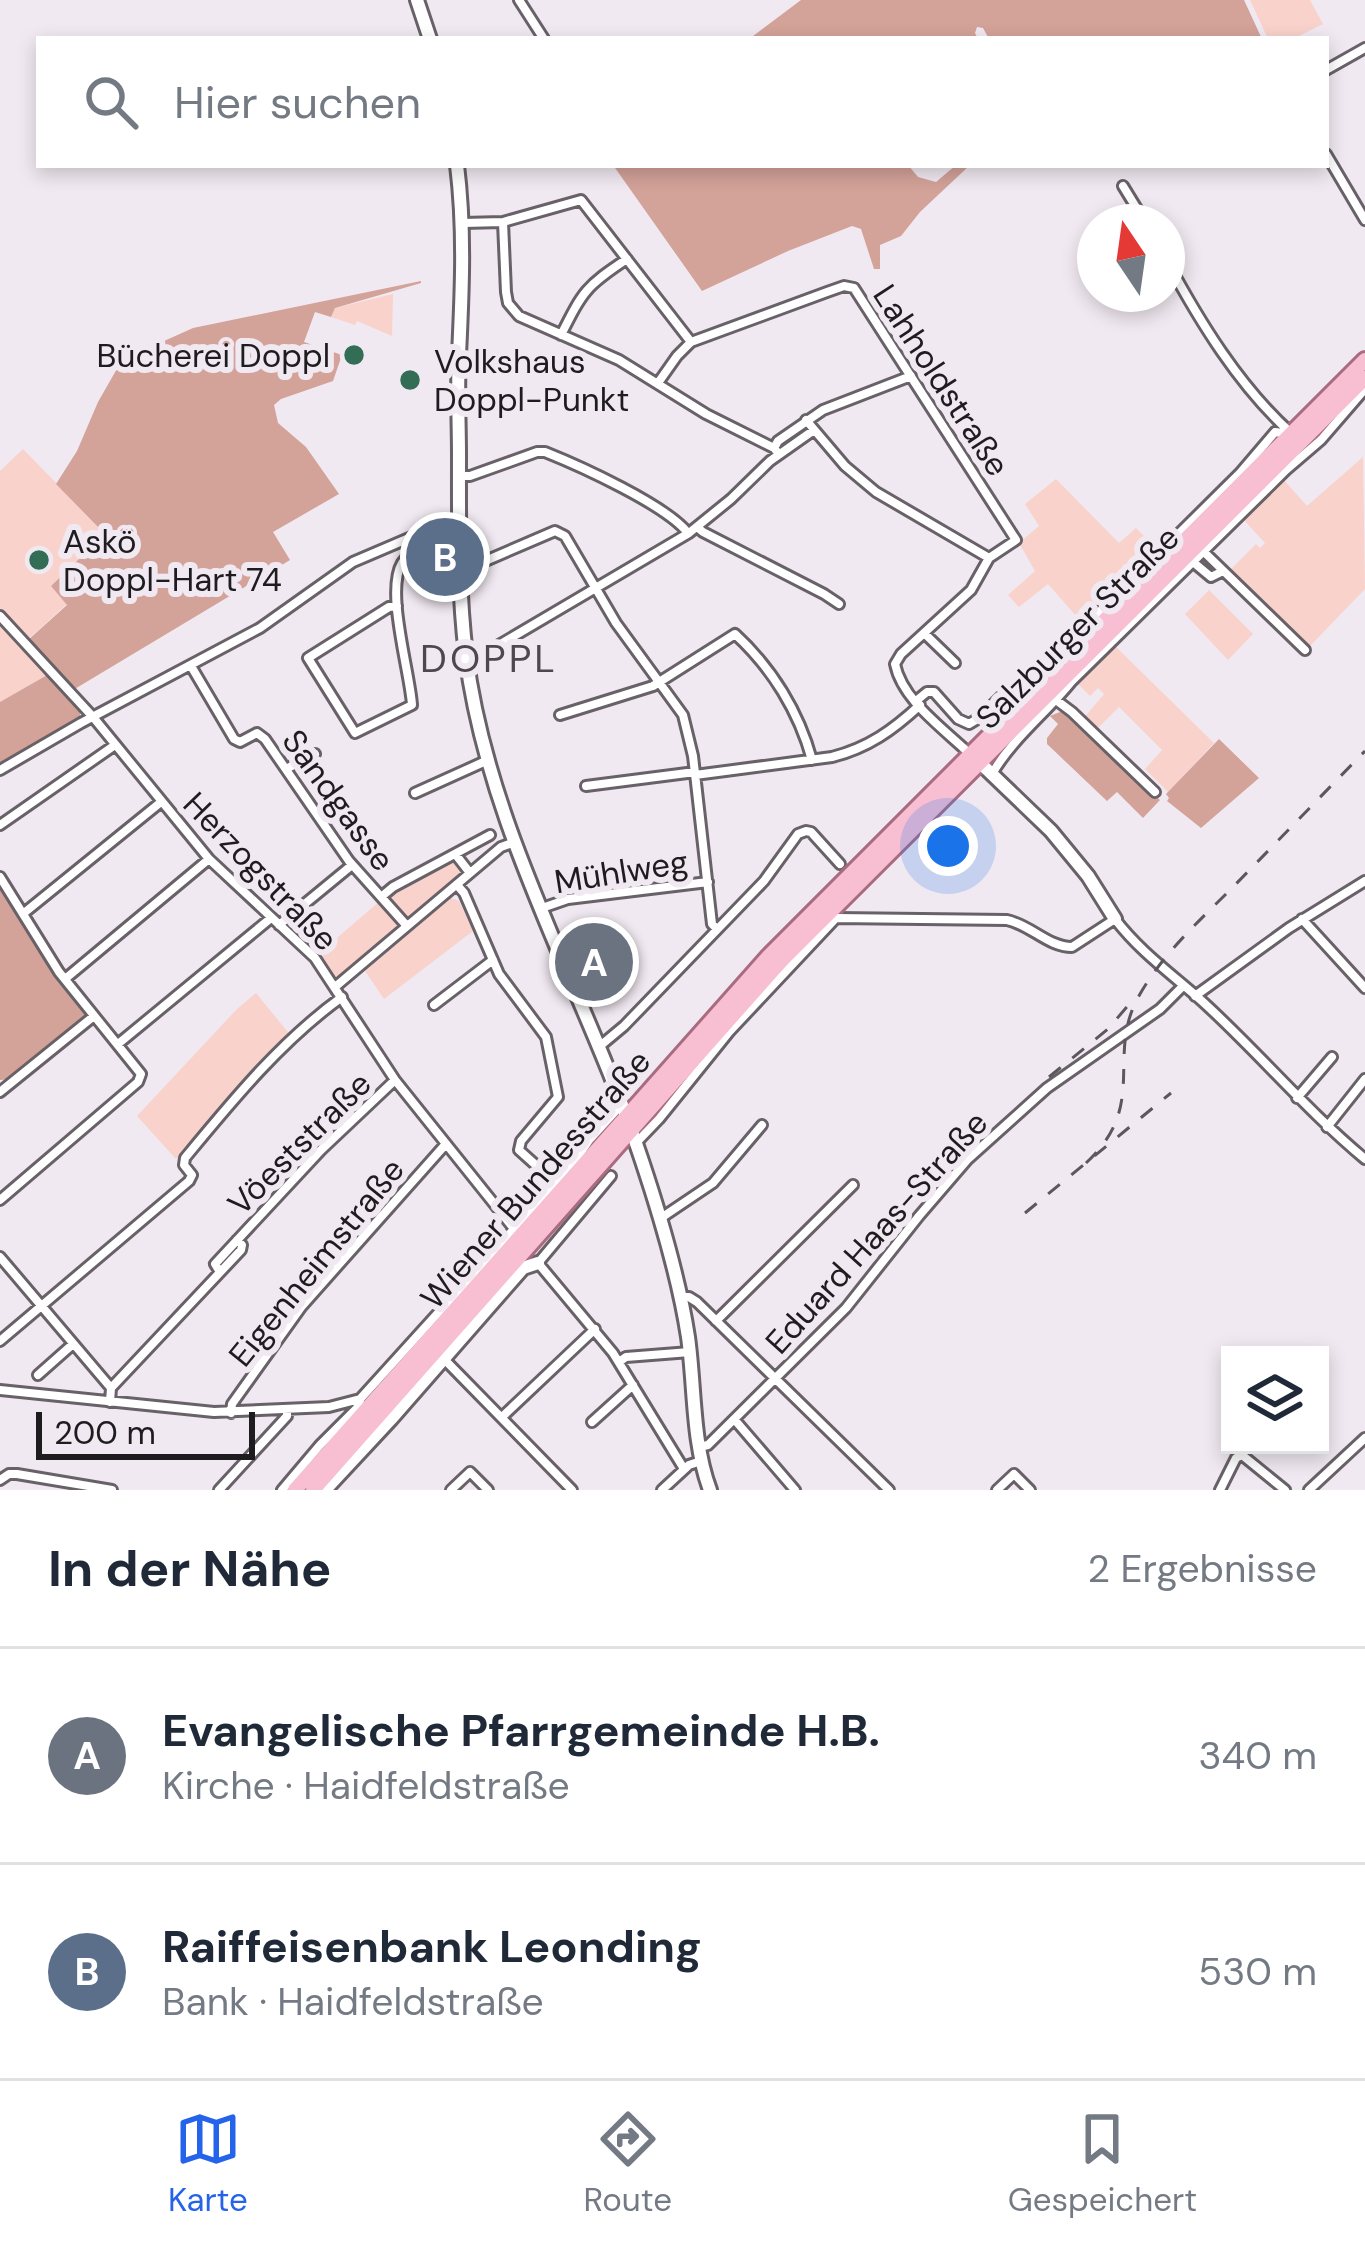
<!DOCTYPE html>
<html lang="de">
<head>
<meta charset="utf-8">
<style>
  body { margin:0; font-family:"DM Sans",sans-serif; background:#f2f2f3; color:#1f2937 }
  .controls { position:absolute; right:36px; bottom:36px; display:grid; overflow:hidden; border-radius:0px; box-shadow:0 6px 18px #0003 }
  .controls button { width:108px; height:108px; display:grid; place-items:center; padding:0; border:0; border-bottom:3px solid #e0e1e3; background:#fff; color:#1f2937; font:60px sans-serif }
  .compass { position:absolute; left:1077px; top:204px; width:108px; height:108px; border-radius:50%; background:#fff; box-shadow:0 6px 18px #0003; rotate:347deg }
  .scale { position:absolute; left:36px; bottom:30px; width:219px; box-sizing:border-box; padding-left:12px; border:6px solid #1f1c1f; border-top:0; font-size:33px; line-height:42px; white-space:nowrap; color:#1f1c1f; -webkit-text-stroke:9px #f1e9f1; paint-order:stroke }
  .you { position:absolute; left:948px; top:846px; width:42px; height:42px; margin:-30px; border:9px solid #fff; border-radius:50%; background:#1a73e8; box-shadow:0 0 0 18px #1a73e833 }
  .badge { display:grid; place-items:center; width:78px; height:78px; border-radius:50%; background:#2563eb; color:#fff; font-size:39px; font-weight:700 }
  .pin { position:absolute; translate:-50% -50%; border:6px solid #fff; box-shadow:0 3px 12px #0006 }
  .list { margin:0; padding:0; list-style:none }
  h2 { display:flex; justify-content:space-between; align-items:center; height:156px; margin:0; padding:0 48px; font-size:51px }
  h2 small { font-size:39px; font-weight:400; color:#747a83 }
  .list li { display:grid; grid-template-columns:78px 1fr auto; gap:36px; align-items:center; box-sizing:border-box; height:216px; padding:0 48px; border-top:3px solid #e0e1e3 }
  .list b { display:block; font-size:45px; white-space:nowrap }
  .list p { margin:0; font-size:39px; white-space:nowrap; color:#747a83 }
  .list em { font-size:39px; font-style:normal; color:#747a83 }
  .icon { flex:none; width:66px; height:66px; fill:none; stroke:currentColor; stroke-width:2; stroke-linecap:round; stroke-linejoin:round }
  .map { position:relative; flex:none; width:1365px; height:1490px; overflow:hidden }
  .search { position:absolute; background:#fff; box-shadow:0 6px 18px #0003; left:36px; right:36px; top:36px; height:132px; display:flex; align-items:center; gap:30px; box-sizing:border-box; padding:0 42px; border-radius:0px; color:#747a83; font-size:45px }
  .sheet { height:588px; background:#fff }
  nav { display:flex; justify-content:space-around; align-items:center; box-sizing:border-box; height:168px; border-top:3px solid #e0e1e3; background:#fff; font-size:33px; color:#747a83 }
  nav a { display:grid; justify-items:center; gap:6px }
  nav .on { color:#2563eb }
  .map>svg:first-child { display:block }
  .green { fill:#f8d2cb }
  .forest { fill:#d3a299 }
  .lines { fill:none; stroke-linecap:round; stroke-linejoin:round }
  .street-casing { stroke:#686168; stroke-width:14 }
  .secondary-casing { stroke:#686168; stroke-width:18 }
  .primary-casing { stroke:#a96b80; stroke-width:20 }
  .street { stroke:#fff; stroke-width:8 }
  .secondary { stroke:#fff; stroke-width:12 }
  .primary { stroke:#f8bfd3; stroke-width:14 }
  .rail { stroke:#5b575b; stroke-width:3; stroke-dasharray:15 15; stroke-linecap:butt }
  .poi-dot { fill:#336d56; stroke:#f1e9f1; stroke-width:4.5 }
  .labels { text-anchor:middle; stroke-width:12; stroke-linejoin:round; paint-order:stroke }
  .poi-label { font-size:33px; fill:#1f1c1f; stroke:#f1e9f1; text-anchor:start }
  .street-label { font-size:33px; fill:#1f1c1f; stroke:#f1e9f1 }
  .quarter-label { font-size:39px; letter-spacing:3px; fill:#4e484e; stroke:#f1e9f1 }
</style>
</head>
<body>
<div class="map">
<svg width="1365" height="1490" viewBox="0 0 1365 1490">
  <rect width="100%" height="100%" fill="#f1e9f1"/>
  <path class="green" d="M1250 0H1310L1323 24 1293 39H1268Z
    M393 294 392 336 357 321 355 325 331 317 335 308Z
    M23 449 106 534 51 586 67 604 23 644 49 674 0 702V619L26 641 0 612V471Z
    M1363 457 1365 589 1309 647 1230 570 1256 544 1260 548 1265 543 1243 519 1284 480 1307 506Z
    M1056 479 1119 543 1136 528 1157 549 1078 623 1077 617 1048 584 1019 607 1008 595 1035 571 1019 543 1039 526 1025 504Z
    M1209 590 1253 634 1228 660 1185 614Z
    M1115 646 1214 743 1168 792 1145 769 1162 750 1119 707 1095 731 1083 719 1104 694 1098 688 1090 696 1076 682Z
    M454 861 464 874 411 917H402L388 900 387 896 395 889 398 890Z
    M451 898 459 901 473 931 384 999 365 971Z
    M380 901 397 921 398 928 342 977 332 976 317 955Z
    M256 993 291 1036 261 1065 176 1159 137 1116 236 1010Z"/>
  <path class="forest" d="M801 0H1244L1262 39H989L983 28 977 27 975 33 978 39H749Z
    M613 165H908L918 177 936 182 956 165H970L920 212 901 236 880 245V269H874L861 229 852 226 788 251 702 291Z
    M421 281V283L335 308 331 317 315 312 304 342 342 355 333 381 281 399 274 405 278 423 306 447 339 494 273 532 290 560 73 690 27 641 67 605 51 586 105 534 56 484 77 451 98 402 118 367 153 346 193 328Z
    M49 674 80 707V719L0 766V702Z
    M1060 712 1071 715 1160 800 1143 818 1117 792 1107 801 1047 744V738L1058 724 1050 716Z
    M1219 739 1259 778 1201 828 1167 801 1169 798 1166 794Z
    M0 882 87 1011V1016L13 1079 0 1080Z"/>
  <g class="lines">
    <g class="street-casing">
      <path id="street" d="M519 0 544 39
        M1326 70 1365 48
        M1326 154 1365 220
        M1123 186 1145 222
        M503 222 506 292 508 303 519 316 619 360 706 414 774 448 779 454
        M463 223 503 222 581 200 691 342
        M1167 261C1200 322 1239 386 1291 433
        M561 335C583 291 586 286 627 259
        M658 383 677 356 691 342 827 292 844 286 854 288 1016 540 989 558
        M806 420 845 466 876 492 989 558 971 590 901 654 895 664C902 700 944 729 970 754
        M774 448 778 441 823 410 911 376
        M460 476H470L537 452H545C580 466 666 505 688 533
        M697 527 703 532 824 594 839 604
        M1203 551 1305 650
        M1193 562 1211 577 1223 571
        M461 569 469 568 555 531 565 536 616 623 683 715 693 756 712 924 717 929
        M397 606 389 607 308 658 355 733 412 705C410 672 385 591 402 563 408 553 424 545 432 539L435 527
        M0 616 93 717 209 859 315 958 395 1080 515 1230
        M924 633 955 663
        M468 658 499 645 689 533 731 499 770 461 814 430
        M191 666 234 739 240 742 257 733 265 739 349 861 407 926
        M1056 700 1072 712 1155 792
        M916 701 927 692H934L958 719 969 724 979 718 1009 689 1023 684 1071 636 1107 605 1240 473 1275 432 1290 434
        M560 715 653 686 735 634C772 668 799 712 812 760
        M286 769 315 754
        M0 770 81 723 260 628 353 562 435 527 458 524
        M992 774C1012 739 1046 713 1071 682L1286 470 1321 440 1365 389
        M695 775 832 757C868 748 893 730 920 705
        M586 786 695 772
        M415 793 488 760
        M0 825 115 745
        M456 855 470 873
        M0 877 59 972 141 1074 138 1082 0 1200
        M457 885 464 893 499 974 546 1037 558 1097 521 1141 519 1150 548 1176 558 1180
        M381 897 393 887 490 835
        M542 908 568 899 708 882
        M24 913 161 802
        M1302 919 1365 988
        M279 925 352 865
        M65 979 209 859
        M335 987 501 847 515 842
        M1195 996 1289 928 1365 881
        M434 1005 493 960
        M118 1044 271 918
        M600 1046 624 1026 764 881 798 834 806 831 811 832 840 864
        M0 1092 94 1016
        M1297 1098 1332 1057
        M1327 1127 1365 1079
        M636 1143 659 1119 729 1032 836 918 1007 920C1031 925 1048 947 1072 947L1115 919C1140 952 1173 975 1203 1002 1259 1053 1307 1111 1365 1159
        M611 1176 538 1263 613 1353 684 1469
        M661 1218 713 1183 762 1125
        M0 1257 111 1388 110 1402
        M220 1272 215 1264 321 1150 395 1080
        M681 1297H689L697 1302 889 1490
        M716 1321 853 1185
        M0 1341 189 1181 192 1175 184 1165 185 1158C232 1101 281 1041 342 997
        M442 1357 572 1490
        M619 1362 626 1357 690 1352
        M38 1375 73 1344
        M111 1388 241 1250 242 1245 237 1240
        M0 1390 214 1412 329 1407 360 1399
        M231 1413 232 1404 302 1306 445 1145
        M502 1417 595 1329
        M734 1419 795 1490
        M592 1422 633 1385
        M699 1447 708 1445 846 1308 919 1216 968 1159 1047 1088 1160 1009 1183 986
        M0 1480 9 1474H17L112 1490
        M219 1490 287 1416V1409
        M282 1490 320 1445 357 1408 361 1398 573 1164 589 1140 621 1105
        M451 1490 470 1472 488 1490
        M662 1490 689 1465 701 1461
        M997 1490 1014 1474 1030 1490
        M1220 1490 1236 1458 1242 1455 1285 1490
        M1309 1490 1365 1438"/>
    </g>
    <g class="secondary-casing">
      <path id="secondary" d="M417 0 430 39
        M457 165C465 229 462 292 459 355 457 389 459 422 459 456 459 522 458 589 466 655 488 831 587 994 642 1161 661 1218 679 1278 688 1337 695 1387 692 1442 710 1490
        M975 758 1051 831 1088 876 1115 919
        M325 1490 391 1419 523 1268 538 1263"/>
    </g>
    <g class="primary-casing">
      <path id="primary" d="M295 1490 769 956 1365 360
        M313 1490 780 962 1365 378"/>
    </g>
    <use href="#street" class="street"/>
    <use href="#secondary" class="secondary"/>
    <use href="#primary" class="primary"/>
    <path class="rail" d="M1049 1077 1108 1029 1131 1002
      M1086 1163C1150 1104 1104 1055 1140 994 1163 954 1198 922 1230 890 1275 844 1320 797 1365 751
      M1025 1213 1171 1093"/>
  </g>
  <g class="poi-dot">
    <circle cx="354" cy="355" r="12"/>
    <circle cx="410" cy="380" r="12"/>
    <circle cx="39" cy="560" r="12"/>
  </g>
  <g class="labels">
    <g class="poi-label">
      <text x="330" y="367" text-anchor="end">Bücherei Doppl</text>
      <text x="434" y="373">Volkshaus<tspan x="434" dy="38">Doppl-Punkt</tspan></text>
      <text x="63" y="553">Askö<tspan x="63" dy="38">Doppl-Hart 74</tspan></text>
    </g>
    <g class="street-label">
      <text transform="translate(942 380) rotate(57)" y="12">Lahholdstraße</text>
      <text transform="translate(1077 627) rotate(-45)" y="12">Salzburger Straße</text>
      <text transform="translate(339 800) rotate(54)" y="12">Sandgasse</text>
      <text transform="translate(261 871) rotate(46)" y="12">Herzogstraße</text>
      <text transform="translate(621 871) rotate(-9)" y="12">Mühlweg</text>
      <text transform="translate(299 1143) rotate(-45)" y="12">Vöeststraße</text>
      <text transform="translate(535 1179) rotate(-49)" y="12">Wiener Bundesstraße</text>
      <text transform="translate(876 1232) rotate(-48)" y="12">Eduard Haas-Straße</text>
      <text transform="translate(316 1262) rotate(-51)" y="12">Eigenheimstraße</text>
    </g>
    <g class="quarter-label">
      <text x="489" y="672">DOPPL</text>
    </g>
  </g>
</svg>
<div class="controls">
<button><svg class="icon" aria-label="layers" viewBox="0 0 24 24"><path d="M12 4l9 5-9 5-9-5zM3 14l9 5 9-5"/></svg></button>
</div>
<svg class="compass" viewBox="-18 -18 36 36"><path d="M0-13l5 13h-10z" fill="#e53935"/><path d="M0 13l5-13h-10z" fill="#747a83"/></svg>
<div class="scale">200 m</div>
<div class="you"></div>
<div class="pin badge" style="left:594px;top:962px;background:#6b7280">A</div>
<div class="pin badge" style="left:445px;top:557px;background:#5c6f8a">B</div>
<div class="search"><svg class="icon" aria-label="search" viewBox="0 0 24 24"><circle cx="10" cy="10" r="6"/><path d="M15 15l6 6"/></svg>Hier suchen</div>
</div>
<section class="sheet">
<h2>In der Nähe<small>2 Ergebnisse</small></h2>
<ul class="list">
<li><span class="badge" style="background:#6b7280">A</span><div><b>Evangelische Pfarrgemeinde H.B.</b><p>Kirche · Haidfeldstraße</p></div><em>340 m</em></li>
<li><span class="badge" style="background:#5c6f8a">B</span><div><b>Raiffeisenbank Leonding</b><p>Bank · Haidfeldstraße</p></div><em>530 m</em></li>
</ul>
</section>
<nav>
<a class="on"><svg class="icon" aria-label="map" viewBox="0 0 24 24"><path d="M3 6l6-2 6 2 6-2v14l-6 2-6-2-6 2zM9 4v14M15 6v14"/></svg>Karte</a>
<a><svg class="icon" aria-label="directions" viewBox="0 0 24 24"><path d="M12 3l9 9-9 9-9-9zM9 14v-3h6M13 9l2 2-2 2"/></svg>Route</a>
<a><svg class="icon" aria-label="saved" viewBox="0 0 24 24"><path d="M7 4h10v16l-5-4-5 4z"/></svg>Gespeichert</a>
</nav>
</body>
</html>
